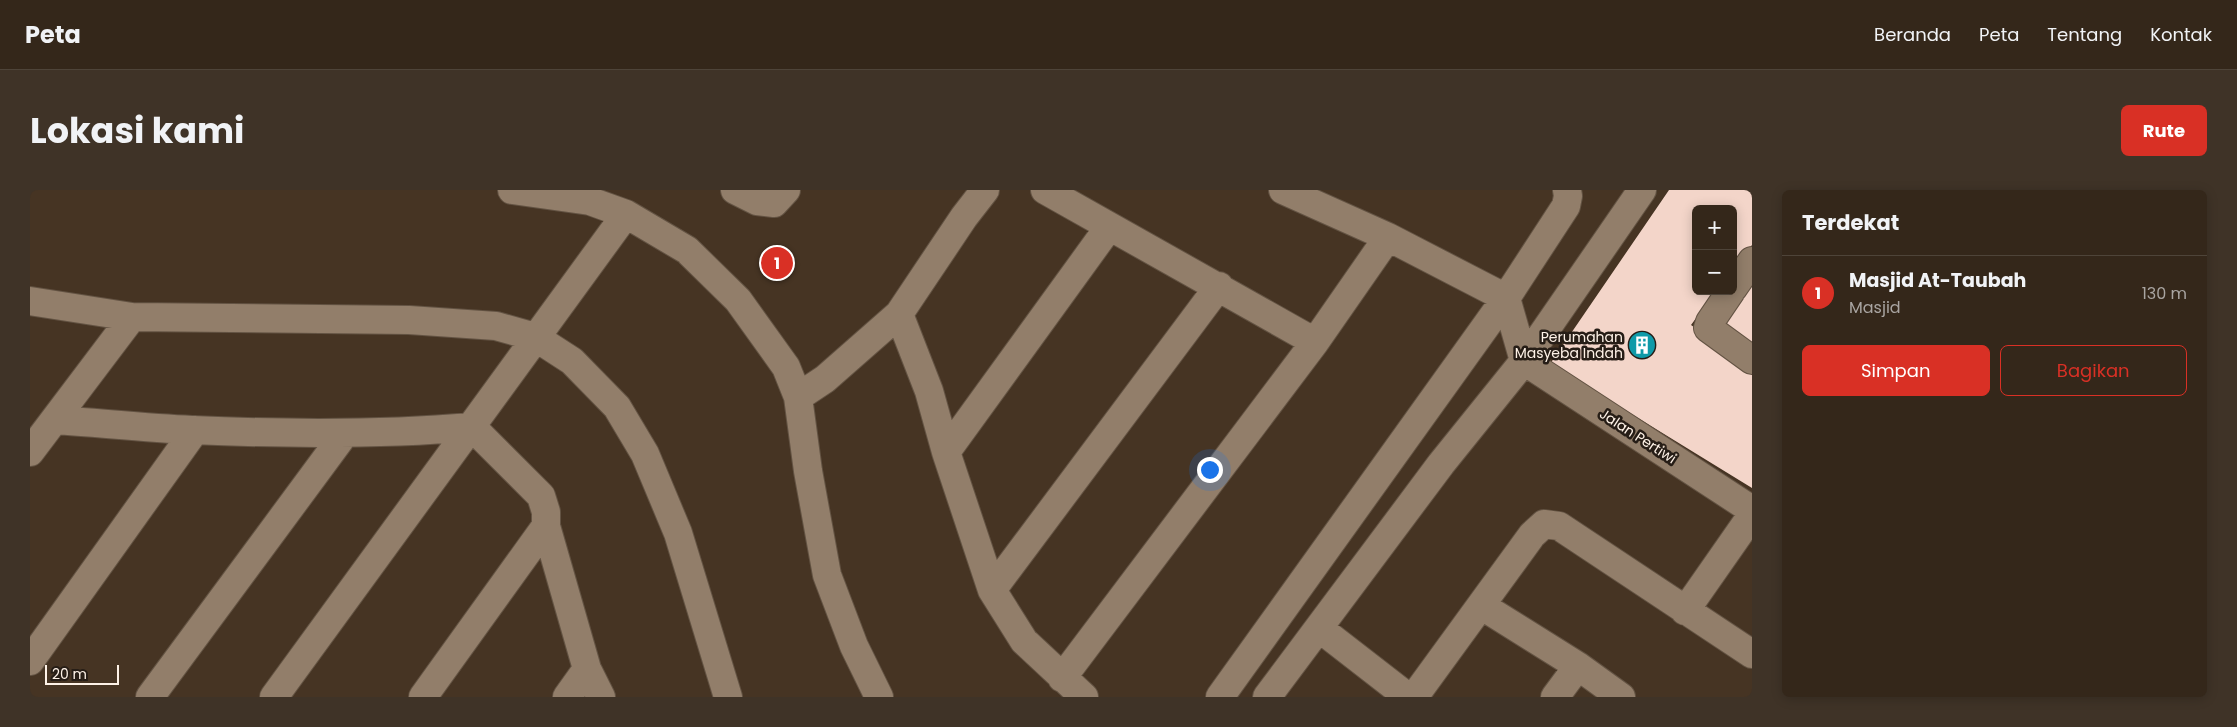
<!DOCTYPE html>
<html lang="id">
<head>
<meta charset="utf-8">
<style>
  body { margin:0; font-family:Poppins,sans-serif; background:#3f3327; color:#f1f3f6 }
  .controls { position:absolute; right:15px; top:15px; display:grid; overflow:hidden; border-radius:8px; box-shadow:0 2px 12px #0003 }
  .controls button { width:45px; height:45px; display:grid; place-items:center; padding:0; border:0; border-bottom:1px solid #4e4439; background:#34271a; color:#f1f3f6; font:25px sans-serif }
  .scale { position:absolute; left:15px; bottom:12px; width:74px; box-sizing:border-box; padding-left:5px; border:2px solid #fef2e7; border-top:0; font-size:14px; line-height:18px; white-space:nowrap; color:#fef2e7; -webkit-text-stroke:4px #261d16; paint-order:stroke }
  .you { position:absolute; left:1179px; top:279px; width:18px; height:18px; margin:-12px; border:4px solid #fff; border-radius:50%; background:#1a73e8; box-shadow:0 0 0 8px #1a73e833 }
  .badge { display:grid; place-items:center; width:32px; height:32px; border-radius:50%; background:#d93025; color:#fff; font-size:16px; font-weight:700 }
  .pin { position:absolute; translate:-50% -50%; border:2px solid #fff; box-shadow:0 1px 5px #0006 }
  .list { margin:0; padding:0; list-style:none }
  h2 { display:flex; justify-content:space-between; align-items:center; height:65px; margin:0; padding:0 20px; font-size:21px }
  h2 small { font-size:16px; font-weight:400; color:#a9a5a2 }
  .list li { display:grid; grid-template-columns:32px 1fr auto; gap:15px; align-items:center; box-sizing:border-box; height:75px; padding:0 20px; border-top:1px solid #4e4439 }
  .list b { display:block; font-size:19px; white-space:nowrap }
  .list p { margin:0; font-size:16px; white-space:nowrap; color:#a9a5a2 }
  .list em { font-size:16px; font-style:normal; color:#a9a5a2 }
  .actions { display:flex; gap:10px; padding:15px 20px }
  .actions a { flex:1; padding:11px 0; border:1px solid #d93025; border-radius:8px; text-align:center; font-size:18px; color:#d93025 }
  .actions .main { background:#d93025; color:#fff }
  .map { position:relative; flex:none; width:1722px; height:507px; overflow:hidden; border-radius:8px }
  header { display:flex; align-items:center; gap:30px; box-sizing:border-box; height:70px; padding:0 25px; background:#34271a; border-bottom:1px solid #4e4439 }
  header strong { font-size:24px }
  nav { display:flex; gap:28px; margin-inline-start:auto; font-size:18px }
  .intro { display:flex; align-items:center; justify-content:space-between; box-sizing:border-box; height:120px; padding:0 30px }
  h1 { margin:0; font-size:35px }
  .button { padding:12px 22px; border-radius:8px; background:#d93025; color:#fff; font-size:18px; font-weight:700 }
  main { display:flex; gap:30px; padding:0 30px }
  aside { flex:1; background:#34271a; border-radius:8px; box-shadow:0 2px 12px #0003 }
  .map>svg:first-child { display:block }
  .building { fill:#f3d5c9 }
  .lines { fill:none; stroke-linecap:round; stroke-linejoin:round }
  .minor-casing { stroke:#635343; stroke-width:30 }
  .minor { stroke:#927e6a; stroke-width:28 }
  .labels { text-anchor:middle; stroke-width:5; stroke-linejoin:round; paint-order:stroke }
  .poi-label { font-size:14px; fill:#fef2e7; stroke:#261d16; text-anchor:end }
  .street-label { font-size:14px; fill:#fef2e7; stroke:#261d16 }
</style>
</head>
<body>
<header>
<strong>Peta</strong>
<nav><a>Beranda</a><a>Peta</a><a>Tentang</a><a>Kontak</a></nav>
</header>
<div class="intro"><h1>Lokasi kami</h1><a class="button">Rute</a></div>
<main>
<div class="map">
<svg width="1722" height="507" viewBox="0 0 1722 507">
  <rect width="100%" height="100%" fill="#463423"/>
  <path class="building" d="M1639 0H1722V55L1703 79V19H1666V101H1686L1661 135 1722 177V298L1520 174Z
    M1722 95V156L1693 134Z"/>
  <g class="lines">
    <g class="minor-casing">
      <path id="minor" d="M482 0 560 11 596 24 657 60 708 110 756 177 768 207 778 281 797 385 824 456 849 507
        M705 0 727 11 744 13 756 0
        M1015 0 1285 152
        M1253 0 1358 47 1476 108 1494 171 1722 320
        M1703 98 1722 71
        M1701 101 1680 132 1678 138 1722 170
        M0 111 102 127 379 130 466 136 505 147 542 171 587 217 615 264 648 343 698 507
        M869 124 899 201 916 262 962 400 994 451 1054 507
        M768 207 795 189 869 124 934 27 955 0
        M25 230C71 233 116 238 162 240 255 244 349 245 442 237
        M442 237 511 306 516 322V336L557 479 571 507
        M0 262 102 127
        M916 262 1079 37
        M962 400 1189 96
        M1452 416 1548 476 1591 507
        M1655 421 1722 325
        M1289 438 1378 507
        M0 471 165 240
        M1032 488 1285 152 1358 47
        M120 507 315 243
        M244 507 596 24
        M393 507 516 336
        M537 507 557 479
        M1190 507 1476 108 1536 16 1538 6 1537 0
        M1237 507 1411 274 1494 171 1612 0
        M1384 507 1502 345 1514 334 1529 336 1722 464
        M1525 507 1548 476"/>
    </g>
    <use href="#minor" class="minor"/>
  </g>
  <defs>
    <g id="building-disc" transform="scale(1.4375)"><circle r="9.5" fill="#0f9aa8" stroke="#261d16"/><path d="M-4-6H4V6H1V3H-1V6H-4ZM-2.5-4.3h1.7v1.8h-1.7ZM.8-4.3h1.7v1.8H.8ZM-2.5-1h1.7V.8h-1.7ZM.8-1h1.7V.8H.8Z" fill="#fff"/></g>
  </defs>
  <g fill-rule="evenodd">
    <use href="#building-disc" x="1612" y="155"/>
  </g>
  <g class="labels">
    <g class="poi-label">
      <text x="1593" y="152">Perumahan<tspan x="1593" dy="16">Masyeba Indah</tspan></text>
    </g>
    <g class="street-label">
      <text transform="translate(1608 246) rotate(33)" y="5">Jalan Pertiwi</text>
    </g>
  </g>
</svg>
<div class="controls">
<button>+</button>
<button>−</button>
</div>
<div class="scale">20 m</div>
<div class="you"></div>
<div class="pin badge" style="left:747px;top:73px">1</div>
</div>
<aside>
<h2>Terdekat<small></small></h2>
<ul class="list">
<li><span class="badge">1</span><div><b>Masjid At-Taubah</b><p>Masjid</p></div><em>130 m</em></li>
</ul>
<div class="actions"><a class="main">Simpan</a><a>Bagikan</a></div>
</aside>
</main>
</body>
</html>
